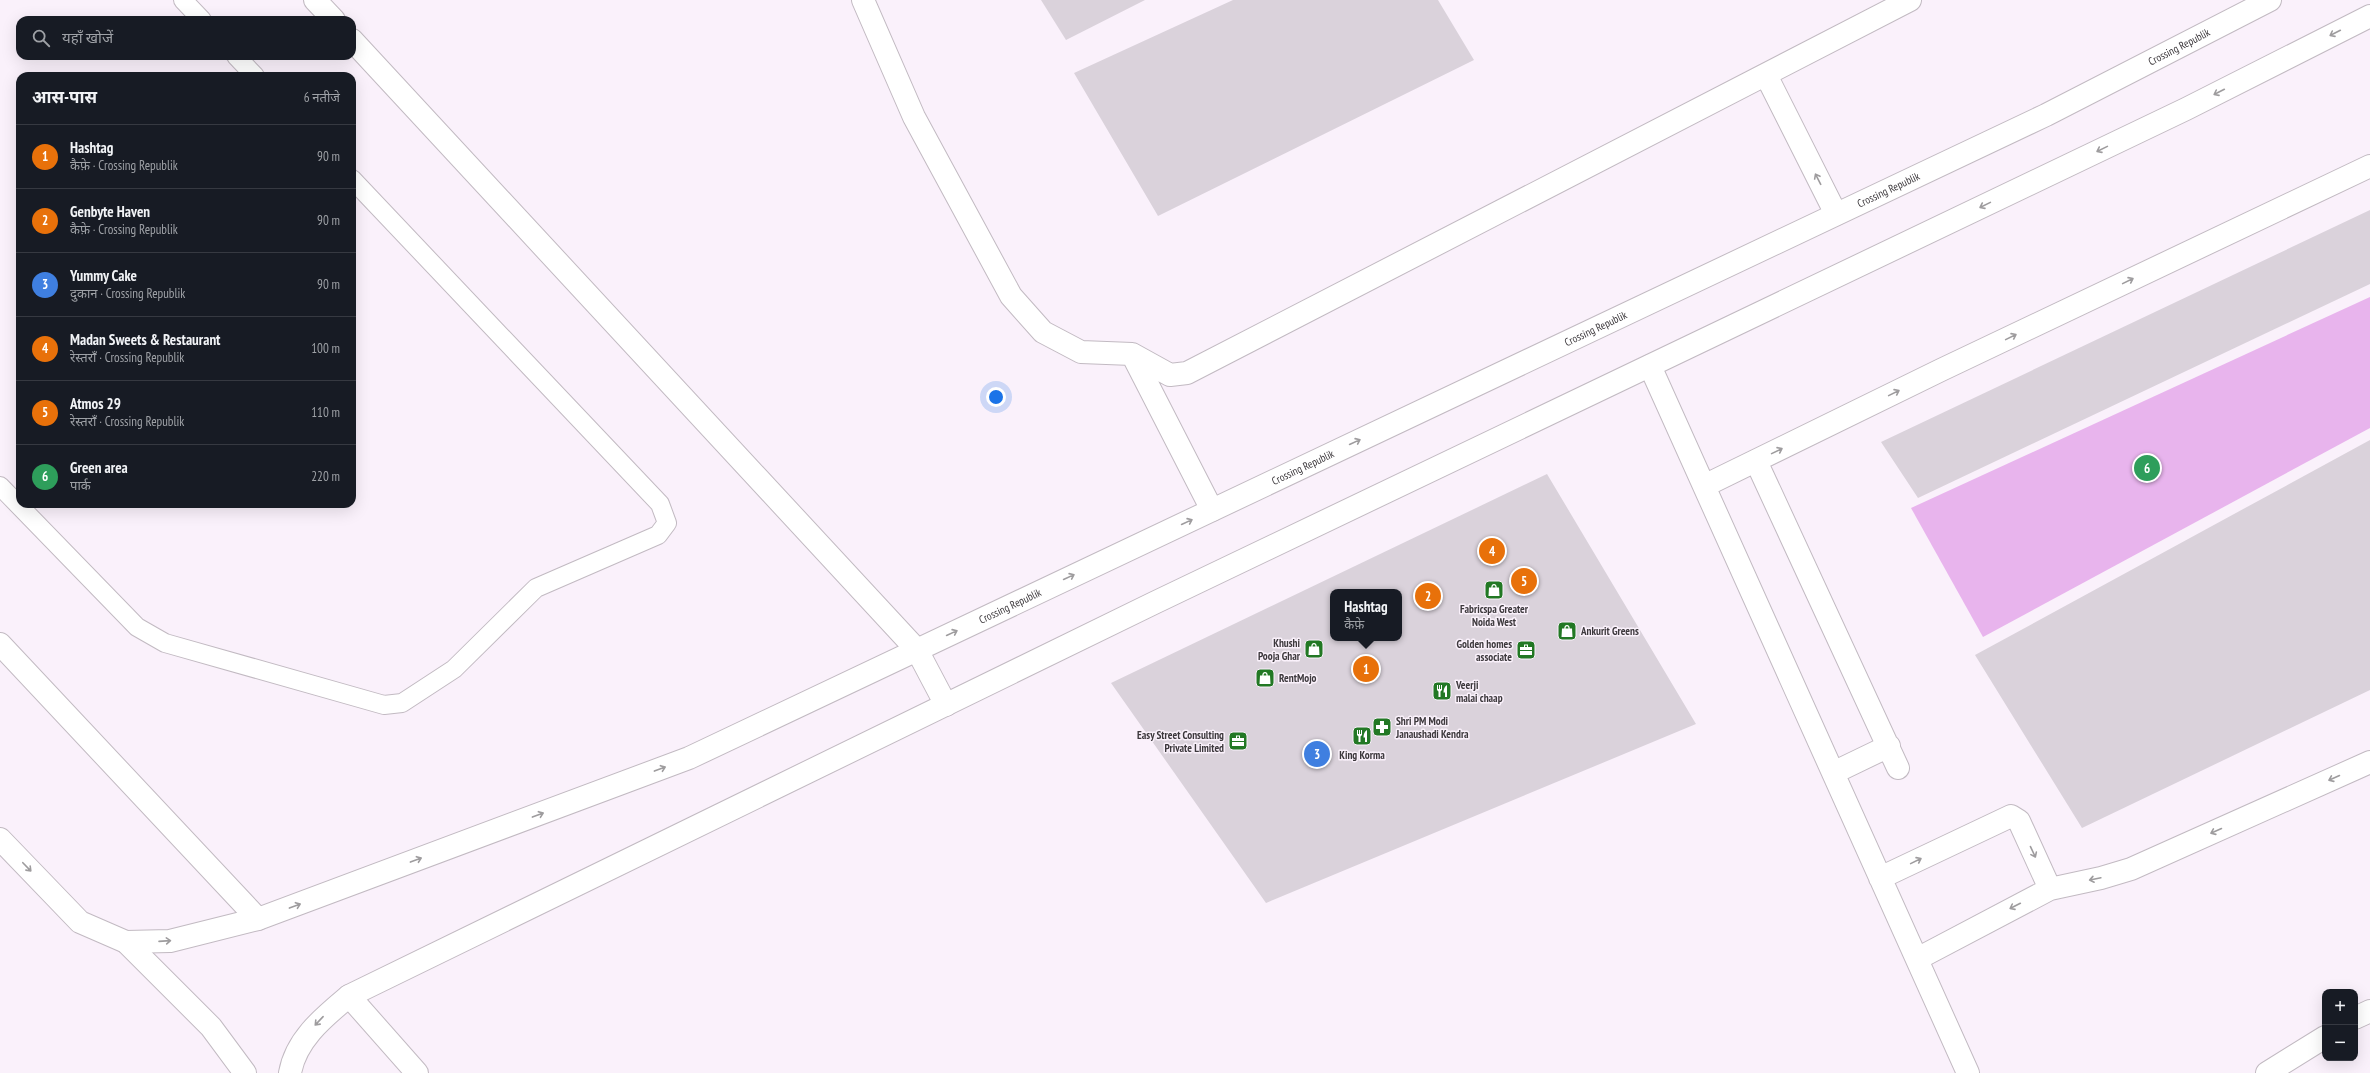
<!DOCTYPE html>
<html lang="hi">
<head>
<meta charset="utf-8">
<style>
  body { margin:0; font-family:"PT Sans Narrow","Noto Sans Devanagari",sans-serif; background:#242831; color:#f1f3f6 }
  .controls { position:absolute; right:12px; bottom:12px; display:grid; overflow:hidden; border-radius:8px; box-shadow:0 4px 16px #0002 }
  .controls button { width:36px; height:36px; display:grid; place-items:center; padding:0; border:0; border-bottom:1px solid #363941; background:#171b24; color:#f1f3f6; font:20px sans-serif }
  .you { position:absolute; left:996px; top:397px; width:14px; height:14px; margin:-10px; border:3px solid #fff; border-radius:50%; background:#1a73e8; box-shadow:0 0 0 6px #1a73e833 }
  .badge { display:grid; place-items:center; width:26px; height:26px; border-radius:50%; background:#db2777; color:#fff; font-size:13px; font-weight:700 }
  .pin { position:absolute; translate:-50% -50%; border:2px solid #fff; box-shadow:0 1px 4px #0006 }
  .popup { position:absolute; left:1330px; top:589px; width:72px; height:52px; box-sizing:border-box; display:grid; place-content:center; border-radius:8px; background:#171b24; filter:drop-shadow(0 1px 3px #0005); font-size:13px; white-space:nowrap; color:#9ea1a6 }
  .popup b { font-size:15px; color:#f1f3f6 }
  .popup::after { content:''; position:absolute; left:50%; top:100%; margin-left:-8px; border:8px solid transparent; border-top-color:#171b24 }
  .list { margin:0; padding:0; list-style:none }
  h2 { display:flex; justify-content:space-between; align-items:center; height:52px; margin:0; padding:0 16px; font-size:17px }
  h2 small { font-size:13px; font-weight:400; color:#9ea1a6 }
  .list li { display:grid; grid-template-columns:26px 1fr auto; gap:12px; align-items:center; box-sizing:border-box; height:64px; padding:0 16px; border-top:1px solid #363941 }
  .list b { display:block; font-size:15px; white-space:nowrap }
  .list p { margin:0; font-size:13px; white-space:nowrap; color:#9ea1a6 }
  .list em { font-size:13px; font-style:normal; color:#9ea1a6 }
  .icon { flex:none; width:22px; height:22px; fill:none; stroke:currentColor; stroke-width:2; stroke-linecap:round; stroke-linejoin:round }
  .map { position:relative; flex:none; width:2370px; height:1073px; overflow:hidden }
  .search { position:absolute; background:#171b24; box-shadow:0 4px 16px #0002; left:16px; top:16px; width:340px; height:44px; display:flex; align-items:center; gap:10px; box-sizing:border-box; padding:0 14px; border-radius:12px; color:#9ea1a6; font-size:15px }
  .panel { position:absolute; background:#171b24; box-shadow:0 4px 16px #0002; left:16px; top:72px; width:340px; height:436px; border-radius:12px }
  .map>svg:first-child { display:block }
  .green { fill:#e8b4ed }
  .building { fill:#dad2db; fill-rule:evenodd }
  .lines { fill:none; stroke-linecap:round; stroke-linejoin:round }
  .lane-casing { stroke:#c2bac2; stroke-width:20 }
  .street-casing { stroke:#c2bac2; stroke-width:24 }
  .secondary-casing { stroke:#c2bac2; stroke-width:24 }
  .lane { stroke:#fff; stroke-width:18 }
  .street { stroke:#fff; stroke-width:22 }
  .secondary { stroke:#fff; stroke-width:22 }
  .oneway { stroke:#9e9c9e }
  .labels { text-anchor:middle; stroke-width:3; stroke-linejoin:round; paint-order:stroke }
  .street-label { font-size:11px; fill:#3c383c; stroke:#faf1fb }
  .poi-label { font-size:11px; font-weight:bold; fill:#3c383c; stroke:#faf1fb; text-anchor:start }
</style>
</head>
<body>
<div class="map">
<svg width="2370" height="1073" viewBox="0 0 2370 1073">
  <rect width="100%" height="100%" fill="#faf1fb"/>
  <path class="green" d="M2370 297V428L1983 637 1911 508Z"/>
  <path class="building" d="M1041 0H1145L1066 40Z
    M1233 0H1438L1474 60 1158 216 1074 73Z
    M2370 210V284L1918 498 1881 442Z
    M2370 440V690L2082 828 1975 655Z
    M1547 474 1696 724 1266 903 1111 683ZM1333 592H1399V638H1333Z"/>
  <g class="lines">
    <g class="lane-casing">
      <path id="lane" d="M183 0 202 20
        M236 56 255 76
        M0 486 137 627 165 643 384 705 402 703 454 669 536 588 658 535 667 523 660 504 352 179"/>
    </g>
    <g class="street-casing">
      <path id="street" d="M315 0 334 20
        M863 0 914 117 1011 296 1043 332 1081 352 1132 354 1170 375 1187 373 1910 0
        M352 40 917 650 946 705
        M1766 75 1836 214
        M1132 354 1212 510
        M1650 366 1968 1073
        M1756 461 1898 768
        M1704 486 1941 370 2370 166
        M1833 773 1889 746
        M1880 878 2011 816 2019 821 2050 889
        M1917 959 2050 889 2101 878 2131 869 2370 762
        M2355 1018 2370 1011
        M2267 1073 2325 1037"/>
    </g>
    <g class="secondary-casing">
      <g id="secondary">
        <path d="M0 644 258 919"/>
        <path d="M0 839 80 922 126 942 211 1027 245 1073"/>
        <path id="s1" d="M126 942 170 941 258 919 689 758 2046 115 2270 0"/>
        <path d="M349 996 417 1073"/>
        <path d="M290 1073C296 1039 324 1017 349 996L1154 603 2186 109 2370 16"/>
      </g>
    </g>
    <use href="#lane" class="lane"/>
    <use href="#street" class="street"/>
    <use href="#secondary" class="secondary"/>
  </g>
  <defs><path id="oneway-shaft" d="M-6 0H5M1.5-3L5.5 0L1.5 3" fill="none" stroke-width="1.6" stroke-linecap="round" stroke-linejoin="round"/></defs>
  <g class="oneway">
    <use href="#oneway-shaft" transform="translate(2335 33) rotate(153)"/>
    <use href="#oneway-shaft" transform="translate(2219 92) rotate(153)"/>
    <use href="#oneway-shaft" transform="translate(2102 149) rotate(154)"/>
    <use href="#oneway-shaft" transform="translate(1818 179) rotate(-117)"/>
    <use href="#oneway-shaft" transform="translate(1985 205) rotate(154)"/>
    <use href="#oneway-shaft" transform="translate(2128 281) rotate(-26)"/>
    <use href="#oneway-shaft" transform="translate(2011 337) rotate(-26)"/>
    <use href="#oneway-shaft" transform="translate(1894 393) rotate(-26)"/>
    <use href="#oneway-shaft" transform="translate(1355 442) rotate(-25)"/>
    <use href="#oneway-shaft" transform="translate(1777 451) rotate(-26)"/>
    <use href="#oneway-shaft" transform="translate(1187 522) rotate(-25)"/>
    <use href="#oneway-shaft" transform="translate(1069 577) rotate(-25)"/>
    <use href="#oneway-shaft" transform="translate(952 633) rotate(-25)"/>
    <use href="#oneway-shaft" transform="translate(660 769) rotate(-20)"/>
    <use href="#oneway-shaft" transform="translate(2334 778) rotate(156)"/>
    <use href="#oneway-shaft" transform="translate(538 815) rotate(-20)"/>
    <use href="#oneway-shaft" transform="translate(2216 831) rotate(156)"/>
    <use href="#oneway-shaft" transform="translate(2033 852) rotate(65)"/>
    <use href="#oneway-shaft" transform="translate(416 860) rotate(-20)"/>
    <use href="#oneway-shaft" transform="translate(1916 861) rotate(-26)"/>
    <use href="#oneway-shaft" transform="translate(27 867) rotate(46)"/>
    <use href="#oneway-shaft" transform="translate(2095 879) rotate(168)"/>
    <use href="#oneway-shaft" transform="translate(295 906) rotate(-20)"/>
    <use href="#oneway-shaft" transform="translate(2015 906) rotate(153)"/>
    <use href="#oneway-shaft" transform="translate(165 941) rotate(-4)"/>
    <use href="#oneway-shaft" transform="translate(319 1021) rotate(133)"/>
  </g>
  <defs>
    <g id="shop-square" transform="scale(1)"><rect x="-9" y="-9" width="18" height="18" rx="4" fill="#227824" stroke="#faf1fb"/><path d="M-5-2.5h2.3a2.7 3.5 0 0 1 5.4 0H5L5.5 6h-11ZM-1.5-2.5h3a1.5 2.3 0 0 0-3 0Z" fill="#fff"/></g>
    <g id="office-square" transform="scale(1)"><rect x="-9" y="-9" width="18" height="18" rx="4" fill="#227824" stroke="#faf1fb"/><path d="M-6-3h4V-5.5h4V-3h4V5H-6ZM-1-4.5V-3h2v-1.5ZM-6 0V1H6V0Z" fill="#fff"/></g>
    <g id="restaurant-square" transform="scale(1)"><rect x="-9" y="-9" width="18" height="18" rx="4" fill="#227824" stroke="#faf1fb"/><path d="M-5-6h1v4h1v-4h1v4h1v-4h1v5L-1.5 .5V6h-2V.5L-5-1ZM5-6V6H3V1.5H1.5Q1.5-4 5-6Z" fill="#fff"/></g>
    <g id="pharmacy-square" transform="scale(1)"><rect x="-9" y="-9" width="18" height="18" rx="4" fill="#227824" stroke="#faf1fb"/><path d="M-2-6h4v4h4v4h-4v4h-4v-4h-4v-4h4Z" fill="#fff"/></g>
  </defs>
  <g fill-rule="evenodd">
    <use href="#shop-square" x="1494" y="590"/>
    <use href="#shop-square" x="1567" y="631"/>
    <use href="#shop-square" x="1314" y="649"/>
    <use href="#office-square" x="1526" y="650"/>
    <use href="#shop-square" x="1265" y="678"/>
    <use href="#restaurant-square" x="1442" y="691"/>
    <use href="#pharmacy-square" x="1382" y="727"/>
    <use href="#restaurant-square" x="1362" y="736"/>
    <use href="#office-square" x="1238" y="741"/>
  </g>
  <g class="labels">
    <g class="street-label">
      <text dy="4" stroke="none"><textPath href="#s1" startOffset="2246">Crossing Republik</textPath></text>
      <text dy="4" stroke="none"><textPath href="#s1" startOffset="1922">Crossing Republik</textPath></text>
      <text dy="4" stroke="none"><textPath href="#s1" startOffset="1598">Crossing Republik</textPath></text>
      <text dy="4" stroke="none"><textPath href="#s1" startOffset="1274">Crossing Republik</textPath></text>
      <text dy="4" stroke="none"><textPath href="#s1" startOffset="950">Crossing Republik</textPath></text>
    </g>
    <g class="poi-label">
      <text x="1494" y="613" text-anchor="middle">Fabricspa Greater<tspan x="1494" dy="13">Noida West</tspan></text>
      <text x="1581" y="635">Ankurit Greens</text>
      <text x="1300" y="647" text-anchor="end">Khushi<tspan x="1300" dy="13">Pooja Ghar</tspan></text>
      <text x="1512" y="648" text-anchor="end">Golden homes<tspan x="1512" dy="13">associate</tspan></text>
      <text x="1279" y="682">RentMojo</text>
      <text x="1456" y="689">Veerji<tspan x="1456" dy="13">malai chaap</tspan></text>
      <text x="1396" y="725">Shri PM Modi<tspan x="1396" dy="13">Janaushadi Kendra</tspan></text>
      <text x="1224" y="739" text-anchor="end">Easy Street Consulting<tspan x="1224" dy="13">Private Limited</tspan></text>
      <text x="1362" y="759" text-anchor="middle">King Korma</text>
    </g>
  </g>
</svg>
<div class="controls">
<button>+</button>
<button>−</button>
</div>
<div class="you"></div>
<div class="pin badge" style="left:1366px;top:669px;background:#e8710a">1</div>
<div class="popup"><b>Hashtag</b>कैफ़े</div>
<div class="pin badge" style="left:1428px;top:596px;background:#e8710a">2</div>
<div class="pin badge" style="left:1317px;top:754px;background:#3f7fe0">3</div>
<div class="pin badge" style="left:1492px;top:551px;background:#e8710a">4</div>
<div class="pin badge" style="left:1524px;top:581px;background:#e8710a">5</div>
<div class="pin badge" style="left:2147px;top:468px;background:#2e9e5b">6</div>
<div class="search"><svg class="icon" aria-label="search" viewBox="0 0 24 24"><circle cx="10" cy="10" r="6"/><path d="M15 15l6 6"/></svg>यहाँ खोजें</div>
<section class="panel">
<h2>आस-पास<small>6 नतीजे</small></h2>
<ul class="list">
<li><span class="badge" style="background:#e8710a">1</span><div><b>Hashtag</b><p>कैफ़े · Crossing Republik</p></div><em>90 m</em></li>
<li><span class="badge" style="background:#e8710a">2</span><div><b>Genbyte Haven</b><p>कैफ़े · Crossing Republik</p></div><em>90 m</em></li>
<li><span class="badge" style="background:#3f7fe0">3</span><div><b>Yummy Cake</b><p>दुकान · Crossing Republik</p></div><em>90 m</em></li>
<li><span class="badge" style="background:#e8710a">4</span><div><b>Madan Sweets &amp; Restaurant</b><p>रेस्तराँ · Crossing Republik</p></div><em>100 m</em></li>
<li><span class="badge" style="background:#e8710a">5</span><div><b>Atmos 29</b><p>रेस्तराँ · Crossing Republik</p></div><em>110 m</em></li>
<li><span class="badge" style="background:#2e9e5b">6</span><div><b>Green area</b><p>पार्क</p></div><em>220 m</em></li>
</ul>
</section>
</div>
</body>
</html>
